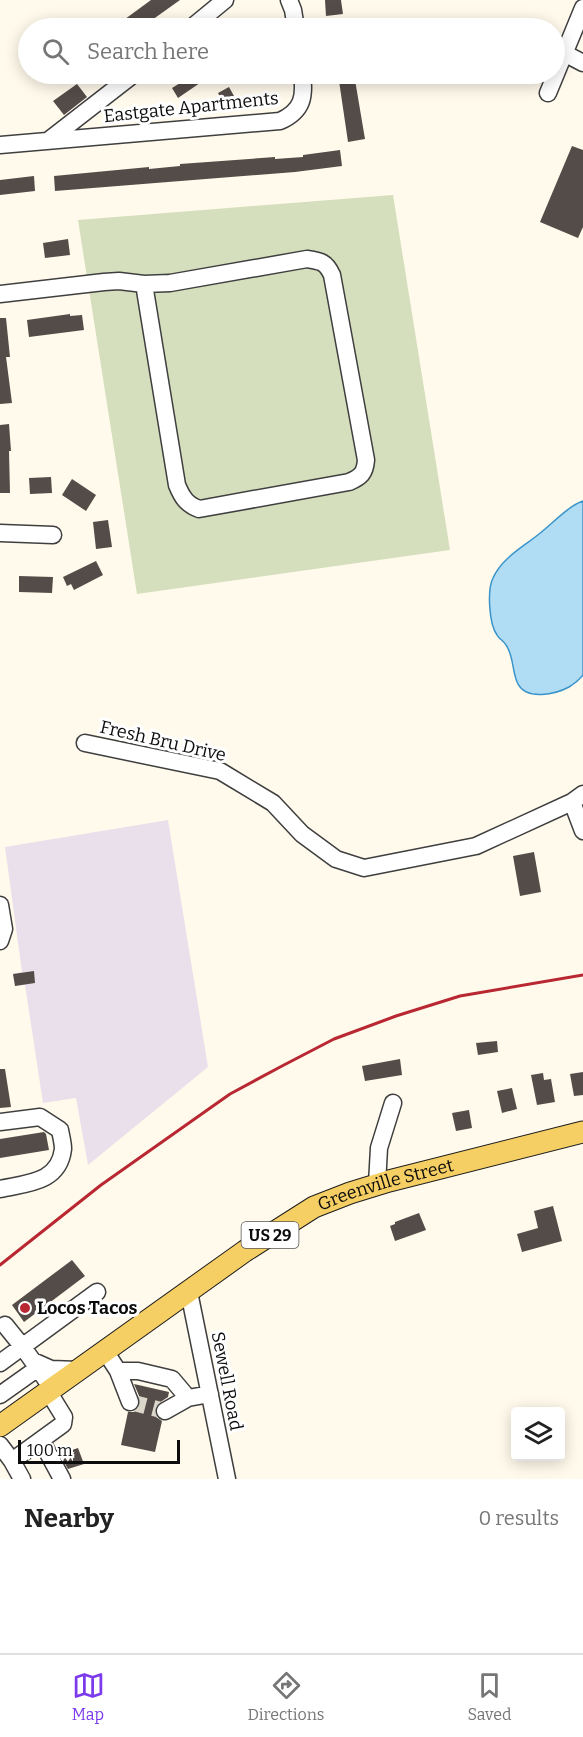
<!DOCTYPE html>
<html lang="en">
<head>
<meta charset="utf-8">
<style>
  body { margin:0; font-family:Bitter,serif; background:#f6f6f6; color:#222 }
  .controls { position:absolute; right:18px; bottom:18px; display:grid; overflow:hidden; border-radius:6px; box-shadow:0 3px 15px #0003 }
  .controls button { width:54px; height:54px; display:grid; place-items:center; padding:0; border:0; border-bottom:2px solid #e0e0e0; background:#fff; color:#222; font:30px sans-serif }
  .scale { position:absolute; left:18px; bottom:15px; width:162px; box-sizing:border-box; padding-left:6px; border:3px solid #0c0c0c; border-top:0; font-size:16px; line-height:21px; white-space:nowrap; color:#0c0c0c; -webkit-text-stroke:4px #fff; paint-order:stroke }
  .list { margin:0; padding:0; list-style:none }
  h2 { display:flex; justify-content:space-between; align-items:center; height:78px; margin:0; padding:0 24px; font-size:26px }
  h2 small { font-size:20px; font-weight:400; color:#767676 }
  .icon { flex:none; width:33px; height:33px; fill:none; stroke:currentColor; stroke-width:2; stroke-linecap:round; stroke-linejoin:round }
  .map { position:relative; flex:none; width:583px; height:1479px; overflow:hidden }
  .search { position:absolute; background:#fff; box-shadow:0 3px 15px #0003; left:18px; right:18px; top:18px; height:66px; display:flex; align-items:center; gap:15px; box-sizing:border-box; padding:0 21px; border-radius:33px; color:#767676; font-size:22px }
  .sheet { height:174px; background:#fff }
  nav { display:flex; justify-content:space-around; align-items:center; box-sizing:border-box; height:84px; border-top:2px solid #e0e0e0; background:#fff; font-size:16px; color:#767676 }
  nav a { display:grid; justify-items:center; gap:3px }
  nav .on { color:#7c3aed }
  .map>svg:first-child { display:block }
  .industrial { fill:#e9e0eb }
  .cemetery { fill:#d5dfbd }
  .water { fill:#b1ddf4; stroke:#3a94ca; stroke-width:1.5 }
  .building { fill:#544c48 }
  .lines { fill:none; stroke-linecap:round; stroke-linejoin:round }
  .minor-tunnel { stroke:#dbd6ca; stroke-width:16; stroke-dasharray:16 8; stroke-linecap:butt }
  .minor-casing { stroke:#3f3f3f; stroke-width:19 }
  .major-casing { stroke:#1d1d1d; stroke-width:23 }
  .minor { stroke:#fff; stroke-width:16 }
  .major { stroke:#f5ce64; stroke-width:21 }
  .rail { stroke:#b82732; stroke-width:3 }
  .poi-dot { fill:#b82732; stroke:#fff; stroke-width:2 }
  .labels { text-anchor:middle; stroke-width:6; stroke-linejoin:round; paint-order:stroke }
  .shield { fill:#fff; stroke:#555; stroke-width:1.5 }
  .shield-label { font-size:16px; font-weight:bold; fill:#0c0c0c }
  .street-label { font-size:18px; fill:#0c0c0c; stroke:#fff }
  .poi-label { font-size:18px; font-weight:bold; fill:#0c0c0c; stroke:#fff; text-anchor:start }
</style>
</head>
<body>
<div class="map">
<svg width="583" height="1479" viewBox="0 0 583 1479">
  <rect width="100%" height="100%" fill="#fffaeb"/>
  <path class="industrial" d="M168 820 208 1067 88 1165 76 1098 43 1103 25 985 15 986 13 974 22 972 5 847Z"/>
  <path class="cemetery" d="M393 195 450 550 137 594 78 220Z"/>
  <path class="water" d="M583 501V675C579 680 574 684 569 687 556 694 527 701 518 684 512 673 514 656 506 645 504 641 499 639 497 635 489 624 487 590 493 578 502 558 523 547 539 534 552 524 568 506 583 501Z"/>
  <path class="building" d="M151 0H180L152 20 155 25 150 28H126L121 22Z
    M325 0H341L343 14 326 16Z
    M259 18 266 28H244Z
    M180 74H213L178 98 172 88 185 80Z
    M338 74H354L365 139 348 142Z
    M77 84 87 97 64 115 53 101Z
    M229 87 234 96 223 102 218 93Z
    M572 146 583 150V227L578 238 540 222Z
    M340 150 342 166 295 172 55 191 54 176 149 167V169L180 166V164L275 157V159L303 157V155Z
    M34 176 35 191 0 195V180Z
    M68 239 70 255 45 258 43 243Z
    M70 314V316L82 315 84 330 29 337 27 320Z
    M0 318H6L10 357H6L12 403 0 404Z
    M9 424 11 451H9L10 493H0V425Z
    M51 477 52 493 30 494 29 478Z
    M72 479 96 495 86 511 62 495Z
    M108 520 112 547 96 549 93 522Z
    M96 561 103 575 74 590 71 584 67 586 63 577Z
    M19 576 53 577 52 593 19 592Z
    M534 852 541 892 520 896 513 856Z
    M34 971 35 983 15 986 13 974Z
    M497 1041 498 1052 478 1055 476 1043Z
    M400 1059 402 1075 365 1081 362 1066Z
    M0 1069H5L11 1107 0 1108Z
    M583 1072V1095L574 1096 570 1074Z
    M543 1073 544 1080 551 1079 555 1102 537 1105 531 1075Z
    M512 1088 517 1109 502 1113 497 1091Z
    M469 1110 472 1128 456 1131 452 1113Z
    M44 1132 46 1134 49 1150 0 1158V1139Z
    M553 1206 562 1241 522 1252 517 1234 538 1228 534 1211Z
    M419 1213 426 1230 395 1241 390 1226 395 1224V1222Z
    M72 1260 85 1276 24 1322 12 1305Z
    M134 1384 169 1392 168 1397 156 1405 155 1410 156 1417 162 1421 155 1452 121 1445 128 1412H134L140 1404V1398Z
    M78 1448 84 1464 68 1469 60 1454Z"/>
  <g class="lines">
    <path class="minor-tunnel" d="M130 1402 165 1411"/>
    <g class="minor-casing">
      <path id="minor" d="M289 0 293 10 296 28
        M191 28 225 0
        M564 53 583 63
        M548 93 583 8
        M49 140 134 74
        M0 145 280 121C303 111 305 96 302 74
        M0 294 104 282 119 281 144 284 170 283 307 259C321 261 326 262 332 275L366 460C365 473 361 477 349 482L199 509C186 504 182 497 177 485L144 284
        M0 533 53 535
        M85 743 220 771 273 803 302 834 336 859 364 868 476 846 572 802 583 794
        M572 802 583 831
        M0 905 4 929 0 941
        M0 1122 40 1117 60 1130C61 1136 63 1143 63 1149 59 1183 27 1183 0 1189
        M377 1184 379 1148 393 1103
        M189 1292 227 1479
        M5 1325 22 1346 52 1388
        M105 1351 118 1371H138L172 1379 188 1398 210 1394
        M33 1361 51 1369 78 1370
        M0 1363 97 1292
        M118 1371 130 1402
        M0 1395 38 1368
        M165 1411 188 1398
        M41 1440 62 1479
        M0 1445 12 1461 63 1424 64 1417 48 1391
        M12 1461 22 1479"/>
    </g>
    <g class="major-casing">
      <g id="major">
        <path id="s1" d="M0 1426 245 1251 314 1207 350 1193 389 1181 583 1132"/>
      </g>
    </g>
    <use href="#minor" class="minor"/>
    <use href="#major" class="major"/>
    <path class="rail" d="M0 1265 101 1185 230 1094 282 1066 334 1039 396 1016 460 996 583 975"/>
  </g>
  <circle class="poi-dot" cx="25" cy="1308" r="6"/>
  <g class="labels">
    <rect class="shield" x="241.5" y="1222" width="57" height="26" rx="4.5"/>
    <g class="shield-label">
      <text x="270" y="1241">US 29</text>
    </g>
    <g class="street-label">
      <text transform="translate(191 107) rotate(-6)" y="6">Eastgate Apartments</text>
      <text transform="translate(163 741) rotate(13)" y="6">Fresh Bru Drive</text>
      <text dy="6" stroke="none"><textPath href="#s1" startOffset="458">Greenville Street</textPath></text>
      <text transform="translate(227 1381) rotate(79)" y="6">Sewell Road</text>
    </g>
    <g class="poi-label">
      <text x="37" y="1314">Locos Tacos</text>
    </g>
  </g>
</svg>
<div class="controls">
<button><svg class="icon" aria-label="layers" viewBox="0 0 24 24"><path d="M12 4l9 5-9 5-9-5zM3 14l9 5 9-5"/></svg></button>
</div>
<div class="scale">100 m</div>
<div class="search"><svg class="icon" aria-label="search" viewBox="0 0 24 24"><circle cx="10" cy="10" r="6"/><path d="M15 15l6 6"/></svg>Search here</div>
</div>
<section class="sheet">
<h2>Nearby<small>0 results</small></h2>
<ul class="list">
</ul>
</section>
<nav>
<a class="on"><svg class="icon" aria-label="map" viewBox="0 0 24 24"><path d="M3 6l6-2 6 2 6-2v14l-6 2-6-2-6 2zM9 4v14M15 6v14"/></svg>Map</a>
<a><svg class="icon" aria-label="directions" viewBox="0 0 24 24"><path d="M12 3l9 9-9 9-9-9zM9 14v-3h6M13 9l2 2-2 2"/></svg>Directions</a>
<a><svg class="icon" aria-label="saved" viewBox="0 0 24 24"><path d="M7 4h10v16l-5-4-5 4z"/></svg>Saved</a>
</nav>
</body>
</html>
